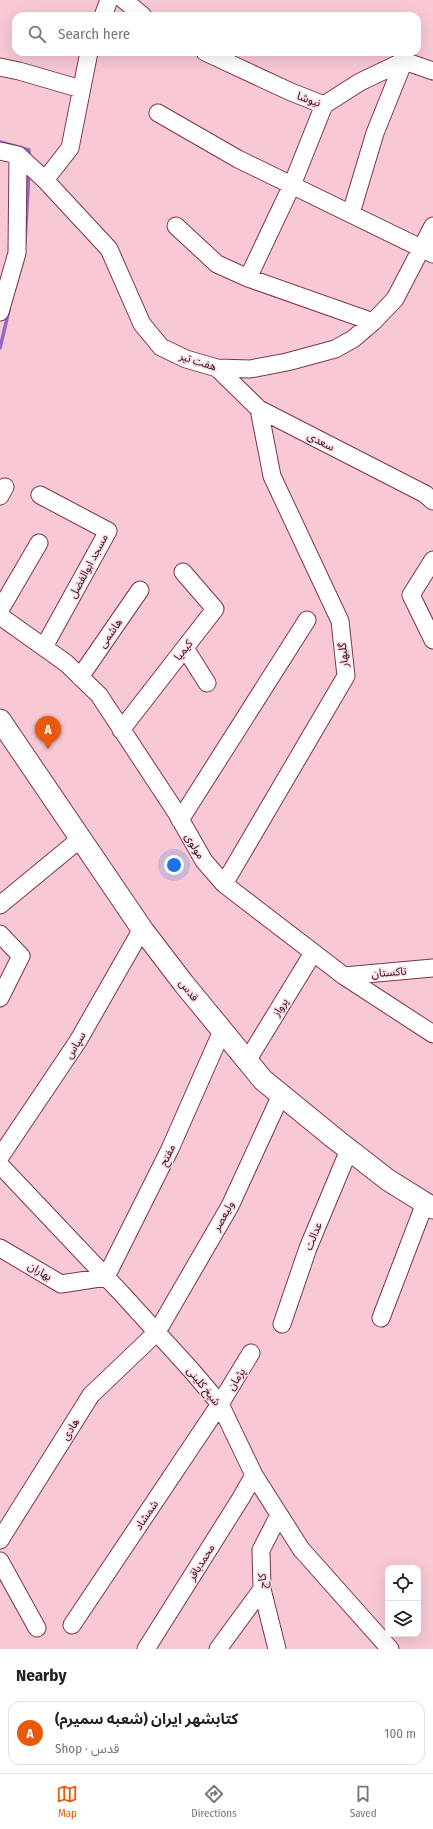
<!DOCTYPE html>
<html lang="en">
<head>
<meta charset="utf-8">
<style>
  body { margin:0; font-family:"Fira Sans Condensed","Noto Sans Arabic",sans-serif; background:#f2f2f2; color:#222 }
  .controls { position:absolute; right:12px; bottom:12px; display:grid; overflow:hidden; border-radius:8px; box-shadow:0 4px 16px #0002 }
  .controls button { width:36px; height:36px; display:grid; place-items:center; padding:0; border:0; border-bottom:1px solid #e0e0e0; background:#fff; color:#222; font:20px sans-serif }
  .you { position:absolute; left:174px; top:865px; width:14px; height:14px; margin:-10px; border:3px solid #fff; border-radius:50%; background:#1a73e8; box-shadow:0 0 0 6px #1a73e833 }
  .badge { display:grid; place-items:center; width:26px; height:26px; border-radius:50%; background:#ea580c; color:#fff; font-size:13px; font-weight:700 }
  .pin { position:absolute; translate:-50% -33px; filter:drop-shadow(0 1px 2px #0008) }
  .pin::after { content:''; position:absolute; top:21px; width:14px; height:12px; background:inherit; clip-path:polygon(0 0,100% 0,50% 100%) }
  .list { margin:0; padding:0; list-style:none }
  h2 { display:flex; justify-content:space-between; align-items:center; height:52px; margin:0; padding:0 16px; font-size:17px }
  h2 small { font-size:13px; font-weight:400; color:#767676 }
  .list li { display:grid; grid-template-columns:26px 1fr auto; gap:12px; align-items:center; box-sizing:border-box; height:64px; margin:0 8px 8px; padding:0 8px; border:1px solid #e0e0e0; border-radius:12px }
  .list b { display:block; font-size:15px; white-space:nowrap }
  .list p { margin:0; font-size:13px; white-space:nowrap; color:#767676 }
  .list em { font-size:13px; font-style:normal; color:#767676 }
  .icon { flex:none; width:22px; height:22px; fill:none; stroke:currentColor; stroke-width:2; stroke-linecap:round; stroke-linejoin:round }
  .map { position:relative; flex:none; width:433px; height:1649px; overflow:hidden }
  .search { position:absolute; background:#fff; box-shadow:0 4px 16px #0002; left:12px; right:12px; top:12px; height:44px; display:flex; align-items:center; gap:10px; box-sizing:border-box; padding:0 14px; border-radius:12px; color:#767676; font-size:15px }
  .sheet { height:124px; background:#fff }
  nav { display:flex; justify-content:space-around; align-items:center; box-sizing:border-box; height:56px; border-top:1px solid #e0e0e0; background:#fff; font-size:11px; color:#767676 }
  nav a { display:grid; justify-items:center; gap:2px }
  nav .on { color:#ea580c }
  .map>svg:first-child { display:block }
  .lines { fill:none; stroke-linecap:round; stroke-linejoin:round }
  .stream { stroke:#9167ca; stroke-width:3.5 }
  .minor-casing { stroke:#7a374d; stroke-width:19 }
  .major-casing { stroke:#7a374d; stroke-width:23 }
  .minor { stroke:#fff; stroke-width:17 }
  .major { stroke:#fff; stroke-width:21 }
  .labels { text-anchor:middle; stroke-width:3; stroke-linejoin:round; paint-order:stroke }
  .street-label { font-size:11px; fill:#290d16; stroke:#fbdae2 }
</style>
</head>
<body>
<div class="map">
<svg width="433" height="1649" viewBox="0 0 433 1649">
  <rect width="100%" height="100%" fill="#f8c8d4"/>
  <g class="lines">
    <path class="stream" d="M0 142 29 150V158
      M25 242 29 172
      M0 348 9 310"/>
    <g class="minor-casing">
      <path id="minor" d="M124 0 143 16
        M103 16 109 0
        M205 52 291 92 324 105 360 82 404 61 433 71
        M0 67 19 71 81 89
        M158 113 238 159 433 254
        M0 151 18 155 45 180 109 249 142 324 161 347 186 359 217 368 250 369 287 362 335 349 353 339 373 322 395 299 433 226
        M45 180 70 148 89 52
        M351 213 375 133 404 61
        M176 226 217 264 248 278 373 322
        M248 278 292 185 324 105
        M0 312 17 253 18 155
        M217 368 259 409 425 494 433 501
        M40 495 108 531 44 647
        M0 496 5 487
        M433 560 411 595 433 640
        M0 610 39 543
        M0 616 66 663 99 695 176 812 204 861 224 884 344 976 433 1034
        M185 648 207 683
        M80 677 140 590
        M121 730 215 609 183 572
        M180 820 307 620
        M224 884 346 676 340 621 272 476 259 409
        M0 905 80 839
        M0 934 21 956 0 998
        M344 976 433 968
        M247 1061 313 953
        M0 1157 78 1041 142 929
        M0 1165 123 1295 192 1371 220 1404 254 1475 301 1549 390 1649
        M0 1248 61 1284 106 1277 170 1149 222 1031
        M381 1318 425 1203
        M282 1324 308 1248 349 1150
        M0 1540 91 1395 157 1332 230 1206 281 1095
        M0 1561 37 1628
        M72 1625 220 1404 251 1353
        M146 1649 241 1498 254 1475
        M218 1649 262 1589
        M277 1649 262 1589 261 1550 279 1515"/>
    </g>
    <g class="major-casing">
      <path id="major" d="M0 720 142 929 184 984 263 1080 334 1138 388 1180 433 1208"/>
    </g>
    <use href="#minor" class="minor"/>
    <use href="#major" class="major"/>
  </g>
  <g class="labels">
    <g class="street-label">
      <text transform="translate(309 99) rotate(19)" y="4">نیوشا</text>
      <text transform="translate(198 361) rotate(18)" y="4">هفت تیر</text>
      <text transform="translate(321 441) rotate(27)" y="4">سعدی</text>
      <text transform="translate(88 566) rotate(-62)" y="4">مسجد ابوالفضل</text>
      <text transform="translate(110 633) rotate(-55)" y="4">هاشمی</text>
      <text transform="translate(183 650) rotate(-52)" y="4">کیمیا</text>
      <text transform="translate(343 655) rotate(-96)" y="4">گلبهار</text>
      <text transform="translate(195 846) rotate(59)" y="4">مولوی</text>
      <text transform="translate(389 972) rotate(-5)" y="4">تاکستان</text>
      <text transform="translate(189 990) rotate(52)" y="4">قدس</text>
      <text transform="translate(280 1007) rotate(-58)" y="4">پرواز</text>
      <text transform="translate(75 1045) rotate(-58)" y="4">سپاس</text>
      <text transform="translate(167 1155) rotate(-64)" y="4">مفتح</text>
      <text transform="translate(223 1216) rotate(-61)" y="4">ولیعصر</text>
      <text transform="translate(313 1236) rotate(-68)" y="4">عدالت</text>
      <text transform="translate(40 1271) rotate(30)" y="4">بهاران</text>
      <text transform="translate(236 1379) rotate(-58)" y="4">پژمان</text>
      <text transform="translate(204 1386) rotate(51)" y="4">شیخ کلینی</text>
      <text transform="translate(70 1429) rotate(-58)" y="4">هادی</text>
      <text transform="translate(146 1515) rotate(-56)" y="4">شمشاد</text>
      <text transform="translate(201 1562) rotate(-58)" y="4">محمدباقر</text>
      <text transform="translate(262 1581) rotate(-94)" y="4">کاج</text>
    </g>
  </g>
</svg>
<div class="controls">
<button><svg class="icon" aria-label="locate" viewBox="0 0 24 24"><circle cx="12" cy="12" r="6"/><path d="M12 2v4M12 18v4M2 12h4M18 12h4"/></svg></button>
<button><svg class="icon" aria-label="layers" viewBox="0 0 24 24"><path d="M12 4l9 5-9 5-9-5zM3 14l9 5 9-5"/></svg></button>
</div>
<div class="you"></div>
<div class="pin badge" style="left:48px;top:749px">A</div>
<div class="search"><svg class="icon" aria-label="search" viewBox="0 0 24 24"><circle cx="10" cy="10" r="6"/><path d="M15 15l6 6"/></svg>Search here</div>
</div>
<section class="sheet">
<h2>Nearby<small></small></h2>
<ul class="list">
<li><span class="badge">A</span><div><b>کتابشهر ایران (شعبه سمیرم)</b><p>Shop · قدس</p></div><em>100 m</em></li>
</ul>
</section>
<nav>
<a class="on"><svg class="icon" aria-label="map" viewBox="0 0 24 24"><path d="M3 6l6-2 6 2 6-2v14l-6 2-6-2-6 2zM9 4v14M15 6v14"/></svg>Map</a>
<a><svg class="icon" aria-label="directions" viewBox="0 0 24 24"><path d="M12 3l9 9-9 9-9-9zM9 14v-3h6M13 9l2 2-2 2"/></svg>Directions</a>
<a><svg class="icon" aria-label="saved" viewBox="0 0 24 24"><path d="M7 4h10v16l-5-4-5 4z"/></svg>Saved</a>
</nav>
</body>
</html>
